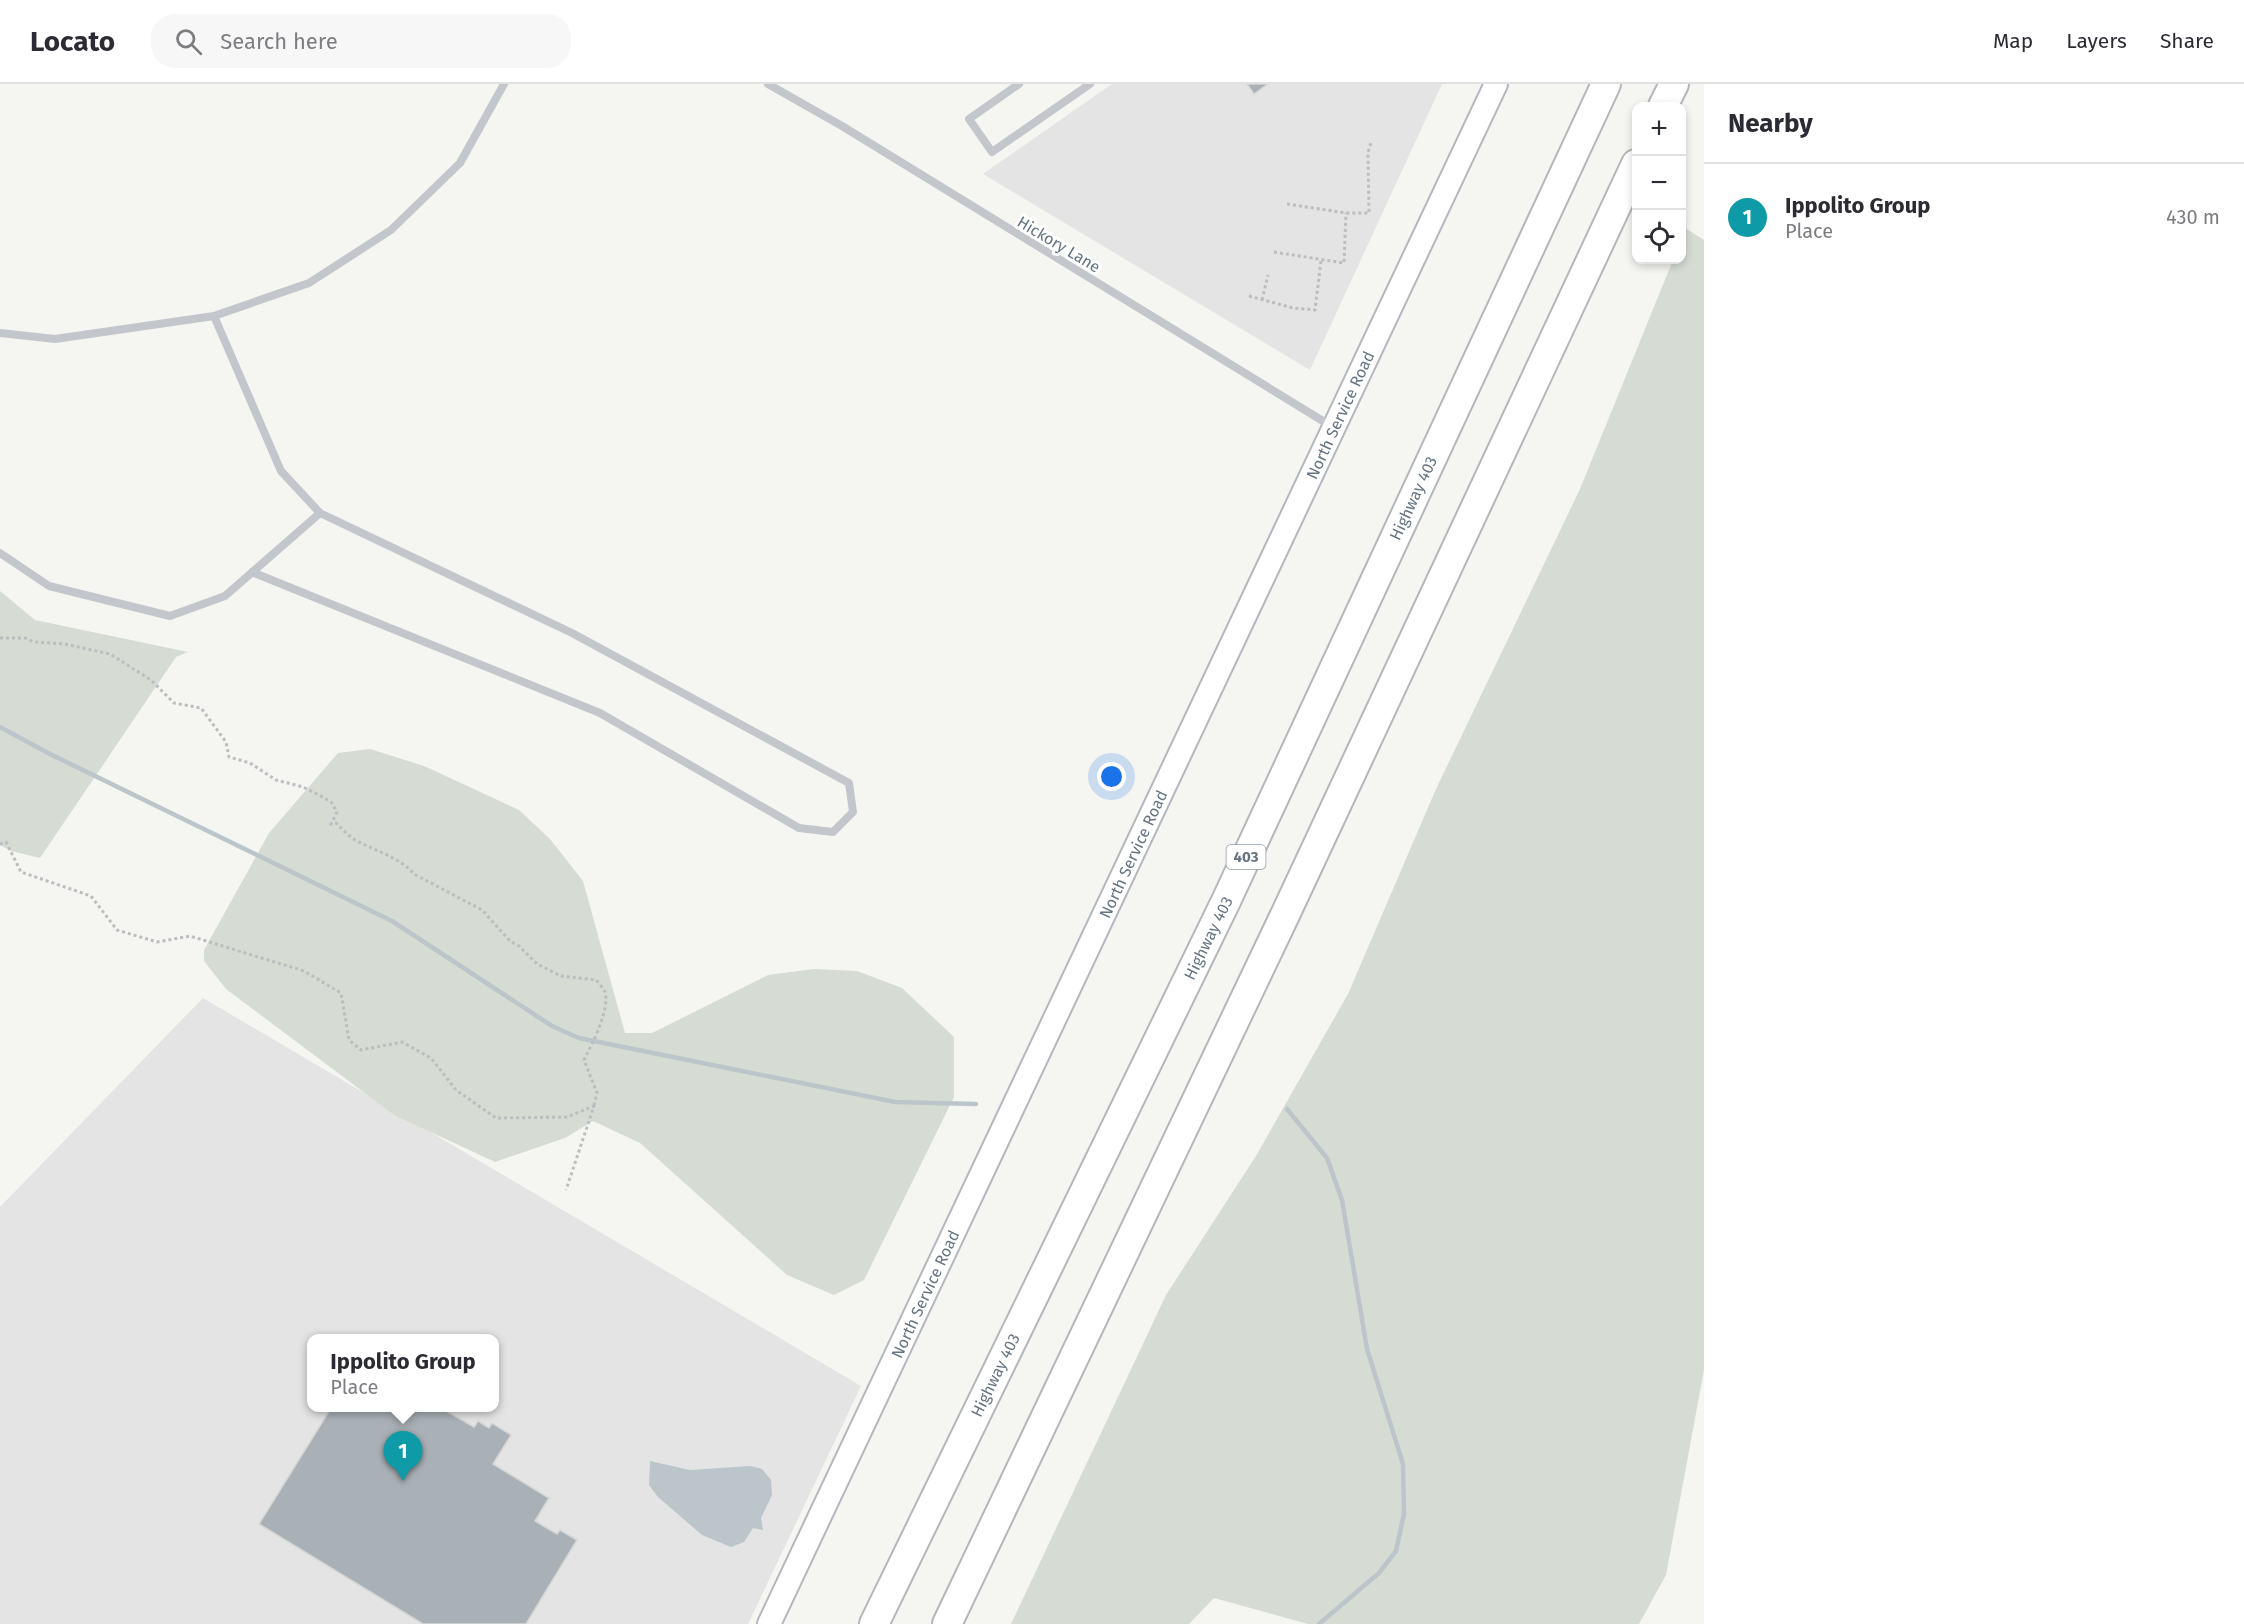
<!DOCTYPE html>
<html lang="en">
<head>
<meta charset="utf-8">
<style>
  body { margin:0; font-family:"Fira Sans",sans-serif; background:#f7f7f7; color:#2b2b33 }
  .controls { position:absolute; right:18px; top:18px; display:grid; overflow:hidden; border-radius:12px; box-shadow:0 3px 9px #0003 }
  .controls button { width:54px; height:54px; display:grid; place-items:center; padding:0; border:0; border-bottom:2px solid #e1e1e2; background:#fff; color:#2b2b33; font:30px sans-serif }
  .you { position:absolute; left:1112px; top:693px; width:21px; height:21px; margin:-15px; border:4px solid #fff; border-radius:50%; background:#1a73e8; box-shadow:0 0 0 9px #1a73e833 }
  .badge { display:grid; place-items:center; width:39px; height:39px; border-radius:50%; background:#e05e27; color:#fff; font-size:20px; font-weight:700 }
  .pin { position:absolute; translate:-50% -50px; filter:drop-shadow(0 2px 3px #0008) }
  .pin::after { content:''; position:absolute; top:32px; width:21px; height:18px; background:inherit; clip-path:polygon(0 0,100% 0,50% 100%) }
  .popup { position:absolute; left:307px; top:1250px; width:192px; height:78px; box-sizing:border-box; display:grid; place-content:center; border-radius:12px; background:#fff; filter:drop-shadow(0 2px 4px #0005); font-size:20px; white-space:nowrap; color:#7c7c81 }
  .popup b { font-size:22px; color:#2b2b33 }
  .popup::after { content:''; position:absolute; left:50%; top:100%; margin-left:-12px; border:12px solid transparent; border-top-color:#fff }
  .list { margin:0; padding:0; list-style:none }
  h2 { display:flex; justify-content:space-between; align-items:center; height:78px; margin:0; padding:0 24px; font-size:26px }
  h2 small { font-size:20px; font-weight:400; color:#7c7c81 }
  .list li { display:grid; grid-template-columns:39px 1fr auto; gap:18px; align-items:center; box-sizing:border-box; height:108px; padding:0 24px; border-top:2px solid #e1e1e2 }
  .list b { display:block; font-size:22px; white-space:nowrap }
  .list p { margin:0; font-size:20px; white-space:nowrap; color:#7c7c81 }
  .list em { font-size:20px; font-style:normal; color:#7c7c81 }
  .icon { flex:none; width:33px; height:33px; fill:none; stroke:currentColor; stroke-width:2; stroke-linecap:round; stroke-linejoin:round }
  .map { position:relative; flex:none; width:1704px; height:1540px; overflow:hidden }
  header { display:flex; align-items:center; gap:36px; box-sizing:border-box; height:84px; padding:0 30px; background:#fff; border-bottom:2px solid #e1e1e2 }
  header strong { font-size:28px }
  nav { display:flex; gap:33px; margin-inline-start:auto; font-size:21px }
  .search { width:420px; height:54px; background:#f7f7f7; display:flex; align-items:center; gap:15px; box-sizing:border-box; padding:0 21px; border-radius:24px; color:#7c7c81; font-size:22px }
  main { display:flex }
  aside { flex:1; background:#fff }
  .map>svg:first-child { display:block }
  .built { fill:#e3e4e3; fill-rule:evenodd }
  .green { fill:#d6dcd3 }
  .water { fill:#bbc5ca }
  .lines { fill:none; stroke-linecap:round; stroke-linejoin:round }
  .stream { stroke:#bbc5ca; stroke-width:4.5 }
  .building { fill:#aab1b6; stroke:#d6d7d4; stroke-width:1.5 }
  .secondary-casing { stroke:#b3b8bc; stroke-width:26 }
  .highway-casing { stroke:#b4b7ba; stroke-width:32 }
  .path { stroke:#bbbdbf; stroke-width:3; stroke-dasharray:3 3; stroke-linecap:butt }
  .lane { stroke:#c3c6ca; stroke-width:8 }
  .secondary { stroke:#fff; stroke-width:22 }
  .highway { stroke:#fff; stroke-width:28 }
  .labels { text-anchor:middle; stroke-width:6; stroke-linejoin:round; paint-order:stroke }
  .shield { fill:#fff; stroke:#939da8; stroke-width:1.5 }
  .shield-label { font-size:15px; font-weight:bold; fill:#657382 }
  .street-label { font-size:16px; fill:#657382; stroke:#fff }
</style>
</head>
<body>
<header>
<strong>Locato</strong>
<div class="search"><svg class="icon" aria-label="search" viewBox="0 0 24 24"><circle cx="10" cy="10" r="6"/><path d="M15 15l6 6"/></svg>Search here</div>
<nav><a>Map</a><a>Layers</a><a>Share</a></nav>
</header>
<main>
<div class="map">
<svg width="1704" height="1540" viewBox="0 0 1704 1540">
  <rect width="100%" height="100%" fill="#f5f5f2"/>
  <path class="built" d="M1112 0H1442L1310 286 983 90Z
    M203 914 861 1302 748 1540H0V1123ZM312 1254H494V1324H312Z"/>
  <path class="green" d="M1685 144 1704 156V1286L1666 1491 1639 1540H1308L1214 1514 1189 1540H1011L1166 1211 1256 1072 1348 910 1436 705 1580 405 1673 176H1682V154Z
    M0 507 35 536 188 568 176 573 40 774 11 767 0 761Z
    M370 665 424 682 519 726 550 755 583 797 625 949H652L768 891 814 885 857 887 902 904 954 953V1013L864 1196 834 1211 787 1191 640 1059 593 1037 565 1054 495 1078 394 1031 226 905 204 877V866L269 749 338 669Z"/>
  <path class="water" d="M650 1377 690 1386 750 1382 762 1385 771 1396 772 1411 761 1434 763 1446 753 1444 744 1458 731 1463 702 1451 658 1413 649 1401Z"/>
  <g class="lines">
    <path class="stream" d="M0 643 48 669 392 837 552 942 579 954 895 1018 976 1020
      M1287 1025 1327 1074 1342 1116 1367 1265 1403 1380 1404 1430 1396 1467 1379 1489 1319 1540"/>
  </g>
  <path class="building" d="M1247 0H1268L1254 10Z
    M331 1324H441L474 1343 478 1337 489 1344 492 1339 511 1351 493 1380 549 1414 535 1437 557 1450 560 1446 577 1456 526 1540H423L259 1440Z"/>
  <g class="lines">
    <g class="secondary-casing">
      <path id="secondary" d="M769 1540 1496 0"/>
    </g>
    <g class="highway-casing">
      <path id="highway" d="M1663 22 1674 0
        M874 1540 1226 817 1606 0
        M947 1540 1284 833 1636 80"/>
    </g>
    <path class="path" d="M1287 120 1346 129H1369L1368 68 1371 59
      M1274 168 1344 179 1346 129
      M1249 212 1293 224 1315 226 1321 177
      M1262 216 1268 191
      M0 554H25L34 558 65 560 110 570 151 596 174 619 201 624 226 658 229 673 250 679 276 696 303 703 319 711 331 718 337 728 331 740 336 739C343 746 350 754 359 758 378 768 399 773 414 790L482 826 510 857 519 862 537 880 561 892 596 896C599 899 603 904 605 908 610 926 592 960 584 976L597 1009 594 1022
      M0 760 6 758 21 788 91 812 117 846 157 858 190 852 304 887 341 909 349 956 361 966 402 958 431 974 456 1006 496 1034 567 1033 594 1022 566 1106"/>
    <path class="lane" d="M768 0 842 42 1331 342
      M1019 0 969 35 992 68 1090 0
      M214 232 281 387 320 429 572 549 849 699 853 728 833 748 799 744 600 629 252 488
      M0 249 55 255 214 232 309 199 391 146 460 79 504 0
      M0 469 49 502 170 532 225 512 320 429"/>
    <use href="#secondary" class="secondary"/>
    <use href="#highway" class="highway"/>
  </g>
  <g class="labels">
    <rect class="shield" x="1226.5" y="761" width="39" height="24" rx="4.5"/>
    <g class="shield-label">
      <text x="1246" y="778">403</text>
    </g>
    <g class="street-label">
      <text transform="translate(1059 160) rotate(31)" y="6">Hickory Lane</text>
      <text transform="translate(1340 331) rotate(-65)" y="6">North Service Road</text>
      <text transform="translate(1413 414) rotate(-65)" y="6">Highway 403</text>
      <text transform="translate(1133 770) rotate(-65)" y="6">North Service Road</text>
      <text transform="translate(1208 854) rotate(-64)" y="6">Highway 403</text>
      <text transform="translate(925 1210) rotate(-65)" y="6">North Service Road</text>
      <text transform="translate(995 1291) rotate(-64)" y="6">Highway 403</text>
    </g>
  </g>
</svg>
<div class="controls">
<button>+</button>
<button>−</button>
<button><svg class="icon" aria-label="locate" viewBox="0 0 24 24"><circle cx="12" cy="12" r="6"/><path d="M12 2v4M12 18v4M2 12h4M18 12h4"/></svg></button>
</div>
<div class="you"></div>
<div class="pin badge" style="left:403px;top:1397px;background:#0f9aa8">1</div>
<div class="popup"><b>Ippolito Group</b>Place</div>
</div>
<aside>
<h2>Nearby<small></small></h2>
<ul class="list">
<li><span class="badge" style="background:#0f9aa8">1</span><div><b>Ippolito Group</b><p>Place</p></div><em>430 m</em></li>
</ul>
</aside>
</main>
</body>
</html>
